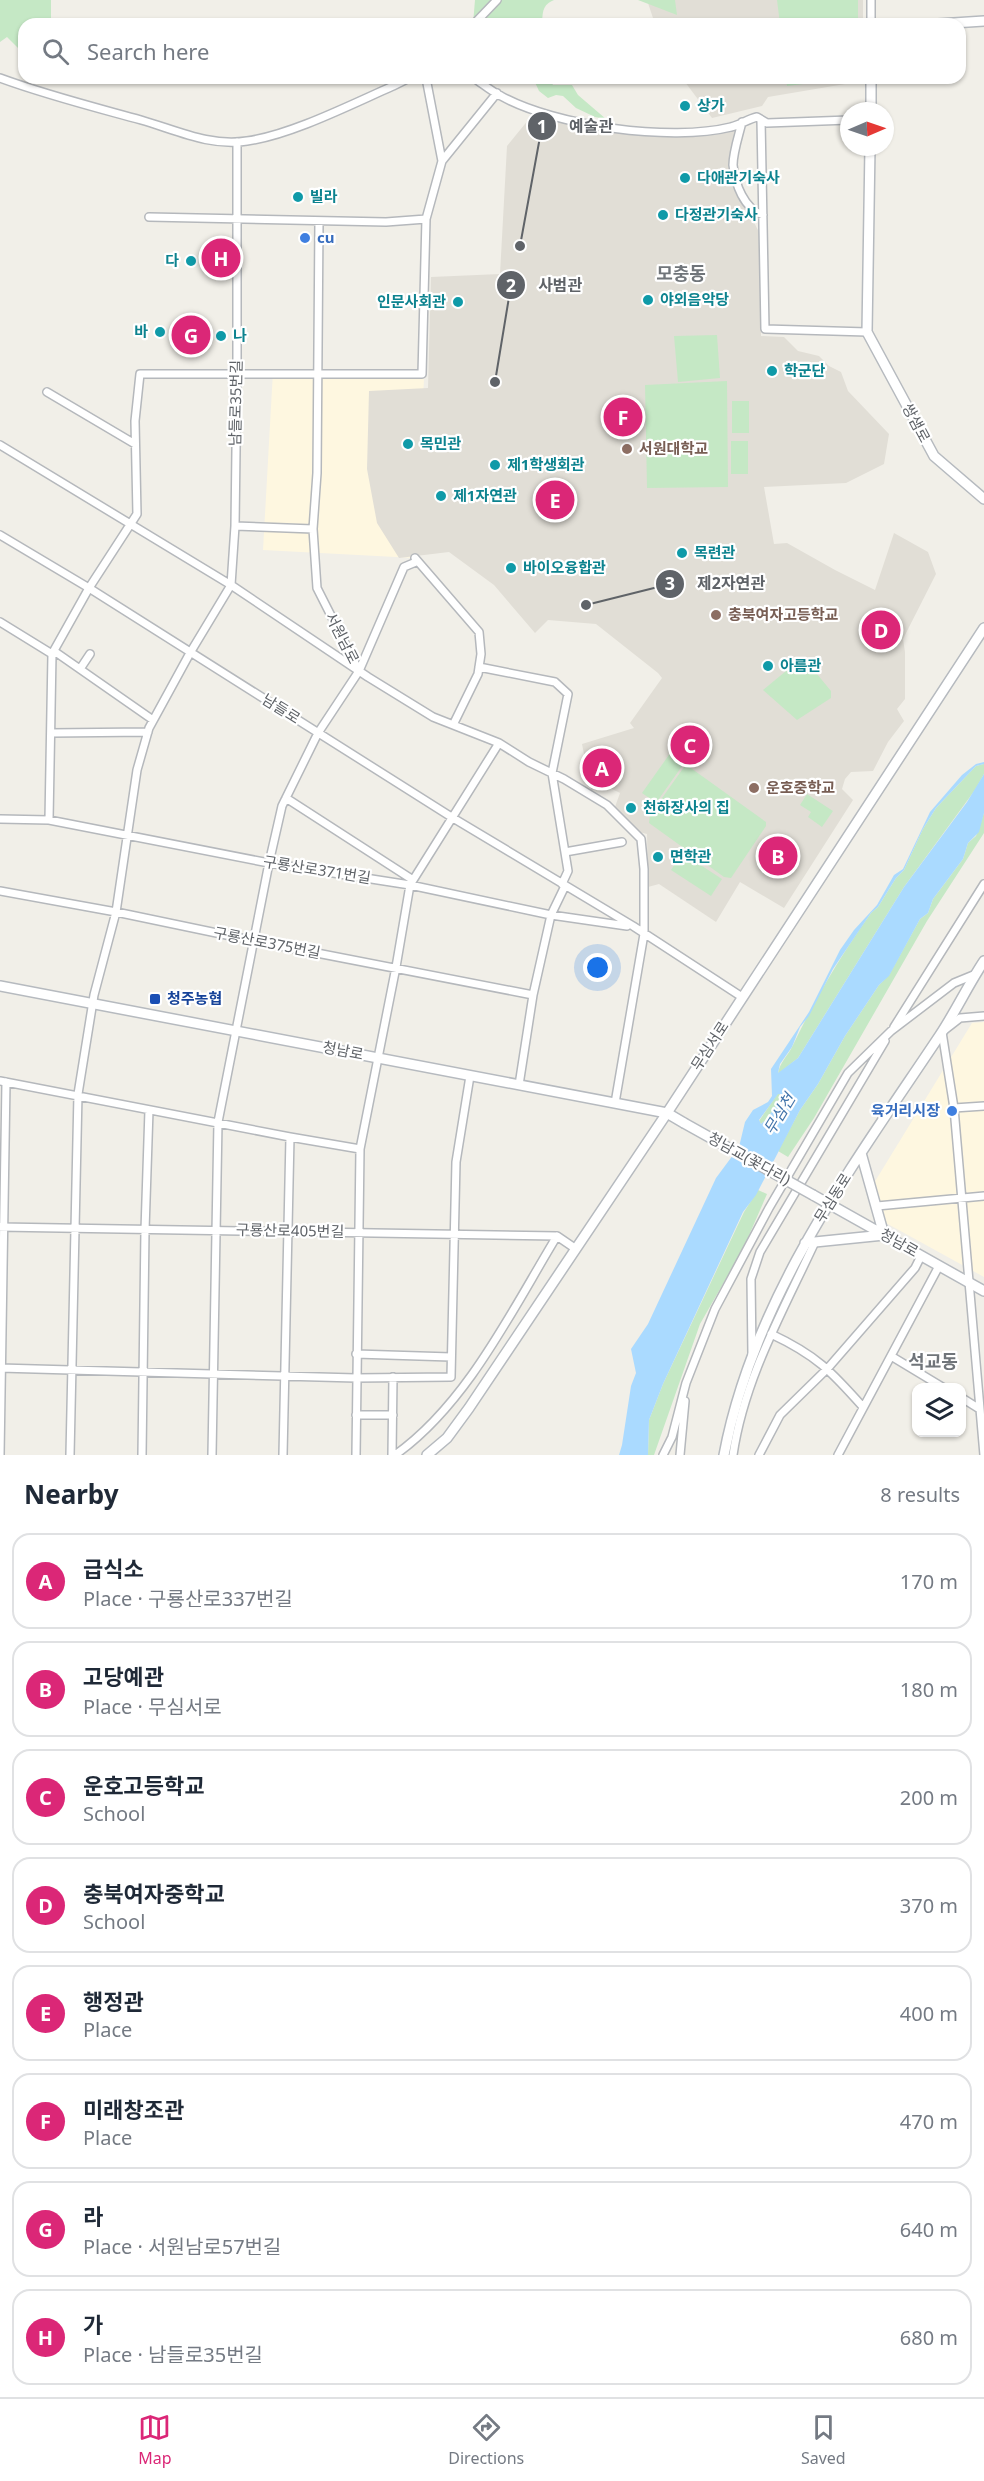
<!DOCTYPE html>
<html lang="en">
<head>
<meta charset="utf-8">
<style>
  body { margin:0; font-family:"Noto Sans","Noto Sans KR",sans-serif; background:#f2f2f3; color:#1f2937 }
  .controls { position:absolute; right:18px; bottom:18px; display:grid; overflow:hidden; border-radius:12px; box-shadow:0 2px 4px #0004 }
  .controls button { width:54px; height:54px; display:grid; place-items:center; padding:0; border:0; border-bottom:2px solid #e0e1e3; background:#fff; color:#1f2937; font:30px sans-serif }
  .compass { position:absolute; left:840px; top:102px; width:54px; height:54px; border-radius:50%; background:#fff; box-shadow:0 2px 4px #0004; rotate:88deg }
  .you { position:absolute; left:598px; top:968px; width:21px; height:21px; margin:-15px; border:4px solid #fff; border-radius:50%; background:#1a73e8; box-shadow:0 0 0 9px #1a73e833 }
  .badge { display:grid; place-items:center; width:39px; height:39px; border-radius:50%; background:#db2777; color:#fff; font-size:20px; font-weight:700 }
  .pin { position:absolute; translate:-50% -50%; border:3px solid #fff; box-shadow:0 2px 6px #0006 }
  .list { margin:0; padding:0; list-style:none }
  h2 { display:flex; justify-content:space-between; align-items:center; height:78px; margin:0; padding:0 24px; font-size:26px }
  h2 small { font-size:20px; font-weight:400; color:#747a83 }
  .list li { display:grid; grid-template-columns:39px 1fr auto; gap:18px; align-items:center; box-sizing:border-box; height:96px; margin:0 12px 12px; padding:0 12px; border:2px solid #e0e1e3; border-radius:18px }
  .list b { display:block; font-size:22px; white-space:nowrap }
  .list p { margin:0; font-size:20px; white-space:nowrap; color:#747a83 }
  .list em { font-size:20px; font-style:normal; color:#747a83 }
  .icon { flex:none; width:33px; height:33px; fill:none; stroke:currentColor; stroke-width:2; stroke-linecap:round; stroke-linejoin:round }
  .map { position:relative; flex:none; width:984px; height:1455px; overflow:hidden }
  .search { position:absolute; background:#fff; box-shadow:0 2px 4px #0004; left:18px; right:18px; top:18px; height:66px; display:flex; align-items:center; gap:15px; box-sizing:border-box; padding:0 21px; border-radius:18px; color:#747a83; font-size:22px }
  .sheet { height:942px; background:#fff }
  nav { display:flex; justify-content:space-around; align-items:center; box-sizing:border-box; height:84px; border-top:2px solid #e0e1e3; background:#fff; font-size:16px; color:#747a83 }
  nav a { display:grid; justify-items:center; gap:3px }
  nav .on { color:#db2777 }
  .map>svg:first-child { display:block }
  .commercial { fill:#fef7e0 }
  .education { fill:#e1ded6 }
  .green { fill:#c5e8c5 }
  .water { fill:#aadaff; fill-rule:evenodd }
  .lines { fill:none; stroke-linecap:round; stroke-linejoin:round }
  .street-casing { stroke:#b5b8bc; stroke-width:10 }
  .secondary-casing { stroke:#b6babf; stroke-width:12 }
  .street { stroke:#fff; stroke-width:7 }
  .secondary { stroke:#fff; stroke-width:9 }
  .secondary-bridge-casing { stroke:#b6babf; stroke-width:12; stroke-linecap:butt }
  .secondary-bridge { stroke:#fff; stroke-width:9 }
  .culture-dot { fill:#0f9aa8; stroke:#fff; stroke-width:2 }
  .shop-dot { fill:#3f7fe0; stroke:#fff; stroke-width:2 }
  .education-dot { fill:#8d6e63; stroke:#fff; stroke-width:2 }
  .transit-dot { fill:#1a4fb4; stroke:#fff; stroke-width:2 }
  .labels { text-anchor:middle; stroke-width:4.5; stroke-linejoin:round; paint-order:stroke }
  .culture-label { font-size:15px; font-weight:bold; fill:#0d838f; stroke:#fff; text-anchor:start }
  .shop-label { font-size:15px; font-weight:bold; fill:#366cbe; stroke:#fff; text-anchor:start }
  .street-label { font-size:15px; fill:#5f6368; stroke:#fff }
  .education-label { font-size:15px; font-weight:bold; fill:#785e54; stroke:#fff; text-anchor:start }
  .transit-label { font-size:15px; font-weight:bold; fill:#164399; stroke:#fff; text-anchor:start }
  .water-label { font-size:16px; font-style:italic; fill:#4174aa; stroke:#fff }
  .quarter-label { font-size:18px; font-weight:bold; fill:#70757a; stroke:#fff }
  .leader { fill:none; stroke:#5f6368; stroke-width:2 }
  .callout-dot { fill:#5f6368; stroke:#fff; stroke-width:2 }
  .mark-label { font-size:18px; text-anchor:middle; font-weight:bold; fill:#fff }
  .callout-label { font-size:16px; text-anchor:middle; font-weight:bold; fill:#5f6368; stroke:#fff; stroke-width:4.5; stroke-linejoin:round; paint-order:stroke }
</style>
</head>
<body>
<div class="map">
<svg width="984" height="1455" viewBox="0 0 984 1455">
  <rect width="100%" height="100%" fill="#f1efe8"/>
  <path class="commercial" d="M273 371 424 379 415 558 263 550Z
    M984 1022V1277L886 1223 874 1183 972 1023Z"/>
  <path class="education" d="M647 0H863V24H655Z
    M682 78H863V81L768 97 762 106 712 118Z
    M541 116 590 128 635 134 685 135 735 130 736 141 733 154 741 197 761 236V336L784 337 798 351 819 356 829 366 841 372 848 391 889 434 884 464 846 483 764 487 774 544 787 543 835 570 875 590 894 533 928 552 936 574 903 639 905 652V699L897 709 904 721 888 742 873 771 851 772 845 779 842 789 853 800 784 908 740 882 716 922 659 884 648 887 647 834 639 832 615 807 620 793 608 787 591 790 582 744 634 728 630 723 662 678 658 673 596 624 548 620 535 633 494 585 449 552 399 558 377 523 367 469 369 391 428 388 431 277 500 274 507 146 529 119Z"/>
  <path class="green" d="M0 0H51V24H24V54L7 37 0 42Z
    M475 0H554C542 5 543 12 542 24H473Z
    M638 0H675L677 15Z
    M777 0H858V24H780Z
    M533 78H549L553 85H572L578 95 606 119 595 117 576 108 563 96 556 95 548 98 539 91Z
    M786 78H851L787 86Z
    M717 335 720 378 678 382 674 336Z
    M727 381 728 487 647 488 645 385Z
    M732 401H749V433H732Z
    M731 441H748V474H731Z
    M803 657 831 691V698L797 720 763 690Z
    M671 752 685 762 656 803 642 793Z
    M984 764V774L975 790 904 887 798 1058 778 1074C779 1063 788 1056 793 1045 815 999 841 955 871 913L878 907 896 878 904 870 923 829 936 808 976 766Z
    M688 766 766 822V826L731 878 724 877 649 823 650 815 684 767Z
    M807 794 833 811 822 827 808 817 811 812 800 805Z
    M984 813V833L927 921 814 1118 788 1157 778 1151 800 1110 818 1084 845 1036 879 985 889 975 920 919 928 913 933 899 963 859 968 843 976 836Z
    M682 853 722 879 711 896 671 870Z
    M778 1093 781 1094V1098L766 1120 761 1124 759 1121Z
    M758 1190 767 1194 743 1249 700 1324 654 1455H648L649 1420 663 1384 744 1212Z"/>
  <path class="water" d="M984 762V764L976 766 936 808 923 829 904 870 896 878 878 907 871 913 833 969 809 1016 800 1027 792 1047 780 1064 778 1073 798 1058 904 887 967 802 984 774V813L979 832 968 843 963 859 933 899 928 913 920 919 889 976 879 985 845 1036 818 1084 800 1110 756 1195 743 1212 663 1384 649 1420 648 1455H619L622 1445 631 1386 636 1373 631 1349 648 1324 716 1178 739 1147 745 1122 753 1110 768 1102 772 1096 771 1069 809 1012 840 950 854 930 877 905 894 875 903 869 930 812 962 775 976 764ZM778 1094H781V1098L766 1120 761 1124 759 1120Z"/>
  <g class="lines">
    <g class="street-casing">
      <path id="street" d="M474 24 497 0
        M871 24V0
        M0 78C46 95 94 107 141 120 176 130 210 147 247 141 291 135 352 104 393 86L409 78
        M426 78 442 161
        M474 78C483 84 491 91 501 96 555 126 671 142 731 127 740 125 748 119 757 117L767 123 849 120
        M761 120 765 329 867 332
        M742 122C739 135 733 152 733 165 735 184 744 209 763 215
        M149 217 386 222 426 219
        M319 221 317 473 313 529 317 588 358 669
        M47 392 135 444
        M0 445 231 585 368 677 433 717 499 743 529 762 564 779 607 805 641 839 644 869V934L615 1103
        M235 526 313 529
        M0 535 89 588 453 818 633 926 742 997
        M0 622 52 654
        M54 651 153 720
        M479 667 555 682 568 694 552 773 568 871 562 884
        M80 669 90 654
        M51 733 148 732
        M286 798 413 880
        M0 819 49 820 269 863 410 885 551 915 627 926
        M49 820 52 654 89 588 137 514 135 421 140 374H422L426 219 442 161 497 93
        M565 852 622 842
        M0 891 116 912 255 941 533 995
        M894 1027 984 884
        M0 1081 290 1137 360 1149
        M519 1085 533 995 551 915 565 886
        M954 1108 984 1106
        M877 1206 984 1196
        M0 1227 557 1236 576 1249
        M771 1334C816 1355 831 1371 863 1407
        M356 1354 451 1357
        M752 1354 751 1279 760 1252 885 1041
        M891 1356 944 1388
        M0 1368 356 1378 451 1377
        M451 1377 456 1162 470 1076
        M962 1398 978 1408
        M356 1415H393
        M0 1455 6 1082
        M70 1455 78 1094 94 995 116 912 137 770 149 728 190 653 231 585 235 526 237 375V142
        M142 1455 145 1230 149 1110
        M212 1455 218 1122 269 863 282 806 318 733 359 671 404 567 416 562 415 558 479 632 481 654 478 674 454 723
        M283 1455 290 1137
        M356 1455 360 1149 396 967 410 885 499 743
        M392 1455 393 1377
        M395 1455C467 1404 512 1310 557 1236
        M663 1455 672 1437 686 1383 715 1309 769 1208 848 1073 891 1031 954 983 976 974
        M680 1455 685 1401
        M733 1455C744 1379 783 1311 815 1242
        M759 1455 780 1415 828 1368 915 1268 921 1256
        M838 1455 939 1266
        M984 1455 954 1108 942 1032 960 1018 984 1016"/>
    </g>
    <g class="secondary-casing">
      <path id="secondary" d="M938 24 984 21
        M871 111V78
        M870 147 867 332 934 456 984 499
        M0 986 667 1113 684 1123
        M813 1195 984 1291
        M805 1243 884 1235 861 1153
        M427 1455 447 1438 469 1408 667 1113 984 628
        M724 1455C754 1297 852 1167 940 1035 956 1011 968 985 984 961"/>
    </g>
    <use href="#street" class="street"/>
    <use href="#secondary" class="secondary"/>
    <g class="secondary-bridge-casing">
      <path id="secondary-bridge" d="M684 1123 813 1195"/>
    </g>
    <use href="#secondary-bridge" class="secondary-bridge"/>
  </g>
  <g class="culture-dot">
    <circle cx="685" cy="106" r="6"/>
    <circle cx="685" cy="178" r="6"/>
    <circle cx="298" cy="197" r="6"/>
    <circle cx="663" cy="215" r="6"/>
    <circle cx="191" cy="261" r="6"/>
    <circle cx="648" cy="300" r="6"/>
    <circle cx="458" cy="302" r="6"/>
    <circle cx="160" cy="332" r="6"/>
    <circle cx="221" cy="336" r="6"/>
    <circle cx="772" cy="371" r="6"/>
    <circle cx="408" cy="444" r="6"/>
    <circle cx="495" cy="465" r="6"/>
    <circle cx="441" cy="496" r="6"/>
    <circle cx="682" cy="553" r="6"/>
    <circle cx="511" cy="568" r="6"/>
    <circle cx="768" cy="666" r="6"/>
    <circle cx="631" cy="808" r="6"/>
    <circle cx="658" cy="857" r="6"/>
  </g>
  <g class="shop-dot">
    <circle cx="305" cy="238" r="6"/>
    <circle cx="952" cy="1111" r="6"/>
  </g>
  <g class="education-dot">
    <circle cx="627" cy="449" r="6"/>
    <circle cx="716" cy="615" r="6"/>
    <circle cx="754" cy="788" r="6"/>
  </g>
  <rect class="transit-dot" x="149" y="993" width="12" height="12" rx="3"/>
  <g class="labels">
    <g class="culture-label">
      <text x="697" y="111">상가</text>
      <text x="697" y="183">다애관기숙사</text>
      <text x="310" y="202">빌라</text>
      <text x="675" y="220">다정관기숙사</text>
      <text x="179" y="266" text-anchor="end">다</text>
      <text x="660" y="305">야외음악당</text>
      <text x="446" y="307" text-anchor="end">인문사회관</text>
      <text x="148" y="337" text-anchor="end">바</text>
      <text x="233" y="341">나</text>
      <text x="784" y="376">학군단</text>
      <text x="420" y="449">목민관</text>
      <text x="507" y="470">제1학생회관</text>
      <text x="453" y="501">제1자연관</text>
      <text x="694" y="558">목련관</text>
      <text x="523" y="573">바이오융합관</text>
      <text x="780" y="671">아름관</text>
      <text x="643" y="813">천하장사의 집</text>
      <text x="670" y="862">면학관</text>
    </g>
    <g class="shop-label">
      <text x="317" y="243">cu</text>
      <text x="940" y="1116" text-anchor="end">육거리시장</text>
    </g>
    <g class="street-label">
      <text transform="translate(236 403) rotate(-89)" y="5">남들로35번길</text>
      <text transform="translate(916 423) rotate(62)" y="5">쌍샘로</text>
      <text transform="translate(342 638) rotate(63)" y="5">서원남로</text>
      <text transform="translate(281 709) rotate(32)" y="5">남들로</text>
      <text transform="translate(317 870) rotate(9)" y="5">구룡산로371번길</text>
      <text transform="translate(267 943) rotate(11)" y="5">구룡산로375번길</text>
      <text transform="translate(710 1046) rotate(-57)" y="5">무심서로</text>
      <text transform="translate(343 1051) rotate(11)" y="5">청남로</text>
      <text transform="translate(749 1159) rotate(29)" y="5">청남교(꽃다리)</text>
      <text transform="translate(833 1198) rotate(-58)" y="5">무심동로</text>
      <text transform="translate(290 1231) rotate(1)" y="5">구룡산로405번길</text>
      <text transform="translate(899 1243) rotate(29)" y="5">청남로</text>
    </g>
    <g class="education-label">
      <text x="639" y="454">서원대학교</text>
      <text x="728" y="620">충북여자고등학교</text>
      <text x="766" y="793">운호중학교</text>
    </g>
    <g class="transit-label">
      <text x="167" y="1004">청주농협</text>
    </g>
    <g class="water-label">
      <text transform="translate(779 1114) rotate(-59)" y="6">무심천</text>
    </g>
    <g class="quarter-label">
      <text x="681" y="280">모충동</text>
      <text x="933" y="1368">석교동</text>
    </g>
  </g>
  <path class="leader" d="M520 246L542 126M495 382L511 285M586 605L670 584"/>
  <g class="callout-dot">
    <circle cx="520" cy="246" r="6"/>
    <circle cx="495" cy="382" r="6"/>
    <circle cx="586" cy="605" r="6"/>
    <circle cx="542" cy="126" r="15"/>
    <circle cx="511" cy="285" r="15"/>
    <circle cx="670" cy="584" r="15"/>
  </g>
  <g class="mark-label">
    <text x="542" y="133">1</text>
    <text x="511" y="292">2</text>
    <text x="670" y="590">3</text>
  </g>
  <g class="callout-label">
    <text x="591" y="132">예술관</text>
    <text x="560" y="291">사범관</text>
    <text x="731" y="589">제2자연관</text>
  </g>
</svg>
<div class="controls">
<button><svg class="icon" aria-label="layers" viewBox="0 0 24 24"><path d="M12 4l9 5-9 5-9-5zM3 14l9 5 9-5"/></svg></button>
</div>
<svg class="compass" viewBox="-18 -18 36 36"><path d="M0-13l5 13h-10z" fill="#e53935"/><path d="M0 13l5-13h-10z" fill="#747a83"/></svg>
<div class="you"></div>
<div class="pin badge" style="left:602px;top:768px">A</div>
<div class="pin badge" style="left:778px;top:856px">B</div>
<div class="pin badge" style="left:690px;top:745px">C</div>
<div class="pin badge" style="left:881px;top:630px">D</div>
<div class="pin badge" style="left:555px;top:500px">E</div>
<div class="pin badge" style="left:623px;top:417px">F</div>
<div class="pin badge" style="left:191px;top:335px">G</div>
<div class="pin badge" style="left:221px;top:258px">H</div>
<div class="search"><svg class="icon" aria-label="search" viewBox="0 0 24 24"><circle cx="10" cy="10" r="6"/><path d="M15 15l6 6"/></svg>Search here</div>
</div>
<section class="sheet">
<h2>Nearby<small>8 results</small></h2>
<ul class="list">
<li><span class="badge">A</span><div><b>급식소</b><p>Place · 구룡산로337번길</p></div><em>170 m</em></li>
<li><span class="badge">B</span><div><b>고당예관</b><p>Place · 무심서로</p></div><em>180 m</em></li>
<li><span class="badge">C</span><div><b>운호고등학교</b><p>School</p></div><em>200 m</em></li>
<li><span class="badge">D</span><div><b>충북여자중학교</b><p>School</p></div><em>370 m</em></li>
<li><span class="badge">E</span><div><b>행정관</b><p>Place</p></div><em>400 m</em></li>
<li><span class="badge">F</span><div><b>미래창조관</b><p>Place</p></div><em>470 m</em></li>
<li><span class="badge">G</span><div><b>라</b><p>Place · 서원남로57번길</p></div><em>640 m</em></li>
<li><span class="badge">H</span><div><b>가</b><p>Place · 남들로35번길</p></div><em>680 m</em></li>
</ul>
</section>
<nav>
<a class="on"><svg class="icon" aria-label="map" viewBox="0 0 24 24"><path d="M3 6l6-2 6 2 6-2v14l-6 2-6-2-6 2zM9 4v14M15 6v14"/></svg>Map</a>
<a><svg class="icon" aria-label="directions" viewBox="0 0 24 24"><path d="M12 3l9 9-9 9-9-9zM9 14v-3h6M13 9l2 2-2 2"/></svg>Directions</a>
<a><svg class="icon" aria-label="saved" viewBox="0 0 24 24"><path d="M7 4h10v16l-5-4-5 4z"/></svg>Saved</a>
</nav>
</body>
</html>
